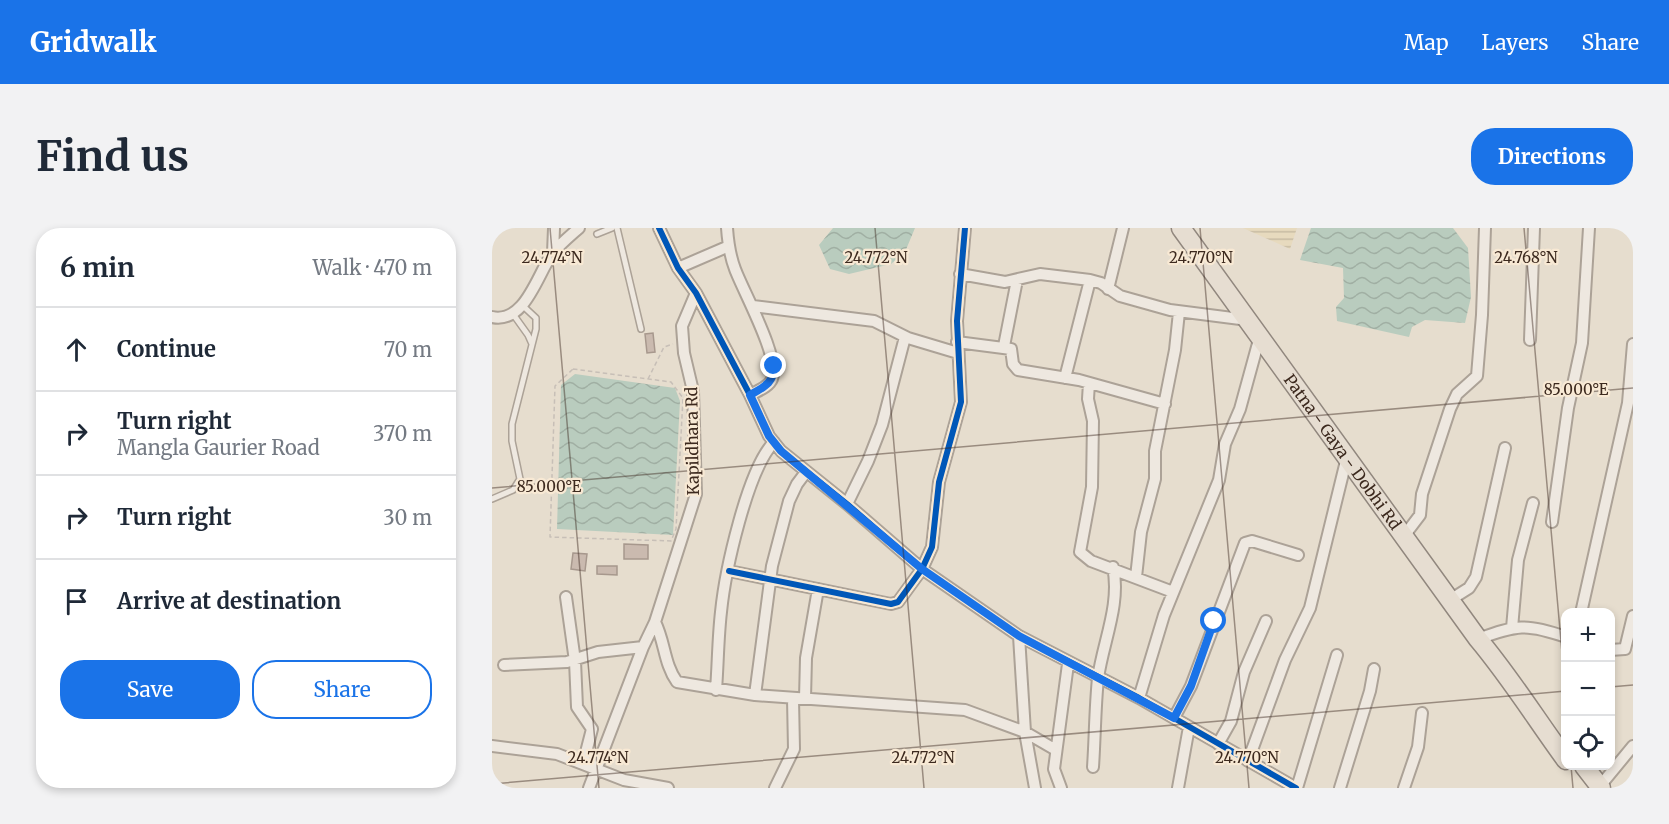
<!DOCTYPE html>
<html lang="en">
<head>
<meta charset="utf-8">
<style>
  body { margin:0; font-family:Merriweather,serif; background:#f2f2f3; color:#1f2937 }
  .controls { position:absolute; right:18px; bottom:18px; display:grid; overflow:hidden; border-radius:12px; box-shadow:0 3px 9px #0003 }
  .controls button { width:54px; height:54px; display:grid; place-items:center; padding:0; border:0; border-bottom:2px solid #e0e1e3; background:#fff; color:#1f2937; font:30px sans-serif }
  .stop { position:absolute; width:18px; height:18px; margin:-14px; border:4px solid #1a73e8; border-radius:50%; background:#fff }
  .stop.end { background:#1a73e8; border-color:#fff; box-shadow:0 2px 6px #0008 }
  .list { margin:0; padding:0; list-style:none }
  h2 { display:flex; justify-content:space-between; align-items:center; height:78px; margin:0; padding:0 24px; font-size:26px }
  h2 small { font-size:20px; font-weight:400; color:#747a83 }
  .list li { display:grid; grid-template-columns:39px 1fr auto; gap:18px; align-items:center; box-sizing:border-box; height:84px; padding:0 24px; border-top:2px solid #e0e1e3 }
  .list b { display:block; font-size:22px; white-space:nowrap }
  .list p { margin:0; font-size:20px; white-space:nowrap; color:#747a83 }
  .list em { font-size:20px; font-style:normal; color:#747a83 }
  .actions { display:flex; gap:12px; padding:18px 24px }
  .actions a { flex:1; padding:14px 0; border:2px solid #1a73e8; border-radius:24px; text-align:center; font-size:21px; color:#1a73e8 }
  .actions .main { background:#1a73e8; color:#fff }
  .icon { flex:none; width:33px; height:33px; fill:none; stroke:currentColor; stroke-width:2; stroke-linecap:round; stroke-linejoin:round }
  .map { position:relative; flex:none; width:1141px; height:560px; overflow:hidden; border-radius:24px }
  header { display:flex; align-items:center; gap:36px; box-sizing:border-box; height:84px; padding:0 30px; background:#1a73e8; color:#fff }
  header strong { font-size:28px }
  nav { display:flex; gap:33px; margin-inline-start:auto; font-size:21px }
  .intro { display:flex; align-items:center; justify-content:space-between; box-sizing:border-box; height:144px; padding:0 36px }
  h1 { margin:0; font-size:42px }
  .button { padding:15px 27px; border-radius:24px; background:#1a73e8; color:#fff; font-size:21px; font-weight:700 }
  main { display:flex; gap:36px; padding:0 36px }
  aside { flex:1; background:#fff; border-radius:24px; box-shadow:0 3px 9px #0003 }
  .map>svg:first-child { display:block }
  .farmland { fill:url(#farmland-rules) }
  .water { fill:url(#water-waves) }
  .building { fill:#cabaaf; stroke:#a7988d; stroke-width:1.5 }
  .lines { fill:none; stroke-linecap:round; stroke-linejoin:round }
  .lane-casing { stroke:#aca297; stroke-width:8 }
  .street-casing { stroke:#aca297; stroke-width:14 }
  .primary-casing { stroke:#91877e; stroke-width:21 }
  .path { stroke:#c7bfb7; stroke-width:1.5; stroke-dasharray:4.5 3; stroke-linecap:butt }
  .lane { stroke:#eee8e0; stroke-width:5 }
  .street { stroke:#eee8e0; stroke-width:10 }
  .primary { stroke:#e6ddd1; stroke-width:18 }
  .cycleway-casing { stroke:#f8e9d4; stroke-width:10 }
  .cycleway { stroke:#0057b8; stroke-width:6 }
  .route { stroke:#1a73e8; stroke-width:8 }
  .ticks { fill:none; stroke:#3c291e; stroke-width:1.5; stroke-opacity:0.45 }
  .labels { text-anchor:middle; stroke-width:4.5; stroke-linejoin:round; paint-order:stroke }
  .street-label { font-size:16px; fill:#3c291e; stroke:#f8e9d4 }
  .ticks-label { font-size:15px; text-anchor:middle; fill:#3c291e; stroke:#f8e9d4; stroke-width:4.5; stroke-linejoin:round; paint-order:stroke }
</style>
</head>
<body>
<header>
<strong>Gridwalk</strong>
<nav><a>Map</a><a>Layers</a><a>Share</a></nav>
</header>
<div class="intro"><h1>Find us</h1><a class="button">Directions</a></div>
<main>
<aside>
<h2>6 min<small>Walk · 470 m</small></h2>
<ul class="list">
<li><svg class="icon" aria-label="ahead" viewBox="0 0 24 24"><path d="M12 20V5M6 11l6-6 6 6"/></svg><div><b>Continue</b></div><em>70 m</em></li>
<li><svg class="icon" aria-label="right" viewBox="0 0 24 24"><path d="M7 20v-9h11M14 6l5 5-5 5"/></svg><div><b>Turn right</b><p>Mangla Gaurier Road</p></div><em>370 m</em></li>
<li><svg class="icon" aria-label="right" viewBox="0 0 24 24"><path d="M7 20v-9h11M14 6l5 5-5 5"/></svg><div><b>Turn right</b></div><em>30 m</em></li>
<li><svg class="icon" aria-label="arrive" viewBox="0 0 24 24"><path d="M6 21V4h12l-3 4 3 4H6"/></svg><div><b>Arrive at destination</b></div></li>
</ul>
<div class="actions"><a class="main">Save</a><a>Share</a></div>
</aside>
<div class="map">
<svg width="1141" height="560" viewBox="0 0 1141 560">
  <defs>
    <pattern id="farmland-rules" width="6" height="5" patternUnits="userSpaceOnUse" patternTransform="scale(1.5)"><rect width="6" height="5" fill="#e7dabe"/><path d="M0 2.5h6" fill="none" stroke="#c7bba3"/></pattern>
    <pattern id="water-waves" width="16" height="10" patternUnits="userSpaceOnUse" patternTransform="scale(1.5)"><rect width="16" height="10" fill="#b9ccbe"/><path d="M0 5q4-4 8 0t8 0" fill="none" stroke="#a0afa3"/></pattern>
  </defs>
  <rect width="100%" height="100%" fill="#e6ddce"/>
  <path class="farmland" d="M751 0H805L798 21Z"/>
  <path class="water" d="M341 0H423L413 24 399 36 357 46 338 41 327 17Z
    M819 0H961L976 20 979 69 973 95 933 92 920 99 917 109 845 93 844 79 852 70 851 40 808 32Z
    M83 146 183 160 188 173 181 307 65 301 69 157Z"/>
  <path class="building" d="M161 105 163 124 155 125 153 106Z
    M132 316 156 317V331H132Z
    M81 325 95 326 93 343 79 341Z
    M105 338H125V347L105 346Z"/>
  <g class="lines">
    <g class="lane-casing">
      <path id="lane" d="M125 0 149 101
        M105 6 120 0
        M21 86 36 107 40 116
        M0 271 21 262 28 251 20 213V196L44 101V90L30 77"/>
    </g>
    <g class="street-casing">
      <path id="street" d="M167 0 186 40 204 65 258 167 277 208 289 223 355 276 430 341 527 408 647 470 804 560
        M235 0C236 14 238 28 243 41 251 63 289 131 280 151 277 159 265 163 258 167
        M61 25 62 0
        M186 40 237 18
        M468 46 513 54 548 46 598 52 609 55 628 68 678 82 756 92
        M616 61 631 0
        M261 78 382 93 416 110 466 125
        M0 89C33 96 45 47 60 26 67 17 78 8 87 0
        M1038 112 1042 0
        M465 114 519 121 521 136 526 142 587 152 673 176
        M512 118 525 52
        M573 150 598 52
        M597 155 596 171 601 193 600 259 588 324 599 333 681 364
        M314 244 305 256 297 273 280 338 263 467 473 482 533 504 564 522
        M355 276 376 233 390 197 413 109
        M1060 294 1076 180 1090 115 1097 0
        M912 308 928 287 930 266 958 181 965 166 985 148 990 87 993 0
        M237 343 399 376 406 374 430 341 440 319 447 254 469 174 465 93 473 0
        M644 349 649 304 663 251V223L683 122 687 84
        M74 369 83 433 85 479 100 501 91 536
        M958 372 977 360 984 349 1013 220
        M1089 385 1136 175 1141 116
        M163 394 204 266 201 163 192 125 190 98 204 65
        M1020 400 1026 332 1041 275
        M527 408 533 504 543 560
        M986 411C1025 397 1034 395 1074 409
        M1118 422 1133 421 1141 388
        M12 437 75 434 106 424 151 419
        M224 462C226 436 226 410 229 384 233 344 255 242 282 214
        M313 470 314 430 326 361
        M647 470 672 387 727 252 733 216 748 181 768 108
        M682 490 699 458 753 315 760 313 806 327
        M726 516 739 493 752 444 774 393
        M0 518 65 526 132 552 176 560
        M756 533 793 432 818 380 855 229
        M601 539C603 510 603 480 606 450 611 414 629 376 621 339
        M1108 558 1141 518
        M97 560 151 419 163 394C173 414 172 436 185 454L263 467
        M283 560 302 521 301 471
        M569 560 562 541 576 436
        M686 560 697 499
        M805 560 845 427
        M848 560 878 463 882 441
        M912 560 926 519 930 485"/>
    </g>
    <g class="primary-casing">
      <g id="primary">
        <path id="s1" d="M689 0 986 411C1018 449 1044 491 1074 532"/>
        <path d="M1092 538 1109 560"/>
      </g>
    </g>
    <path class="path" d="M81 141 179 154 191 170 184 301 179 313 58 309 63 158Z
      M156 151 172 119 181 116"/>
    <use href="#lane" class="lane"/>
    <use href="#street" class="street"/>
    <use href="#primary" class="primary"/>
    <g class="cycleway-casing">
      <path id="cycleway" d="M167 0 186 40 204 65 258 167 277 208 289 223 355 276 430 341 527 408 647 470 804 560
        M237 343 399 376 406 374 430 341 440 319 447 254 469 174 465 93 473 0"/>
    </g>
    <use href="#cycleway" class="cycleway"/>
  </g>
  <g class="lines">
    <path class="route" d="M282 138C282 155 272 159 258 167L277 208 289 223 430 341 527 408 682 490 699 458 722 393"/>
  </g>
  <path class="ticks" d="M58 0 107 560M383 0 432 560M708 0 757 560M1032 0 1074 469M0 260 1141 160M1118 459 1141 457M1079 538 1081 560M0 556 1074 463"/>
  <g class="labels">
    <g class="street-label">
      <text transform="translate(200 213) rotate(-91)" y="6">Kapildhara Rd</text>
      <text dy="6" stroke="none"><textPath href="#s1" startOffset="276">Patna - Gaya - Dobhi Rd</textPath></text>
    </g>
  </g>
  <g class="ticks-label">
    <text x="60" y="35">24.774°N</text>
    <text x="384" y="35">24.772°N</text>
    <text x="709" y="35">24.770°N</text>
    <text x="1034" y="35">24.768°N</text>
    <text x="1084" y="167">85.000°E</text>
    <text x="57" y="264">85.000°E</text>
    <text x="106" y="535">24.774°N</text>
    <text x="431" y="535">24.772°N</text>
    <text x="755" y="535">24.770°N</text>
  </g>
</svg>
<div class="controls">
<button>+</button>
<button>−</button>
<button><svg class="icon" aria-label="locate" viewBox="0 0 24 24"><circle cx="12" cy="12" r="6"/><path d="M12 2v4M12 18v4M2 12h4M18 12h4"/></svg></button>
</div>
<div class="stop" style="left:722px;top:393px"></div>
<div class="stop end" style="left:282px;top:138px"></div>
</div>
</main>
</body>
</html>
